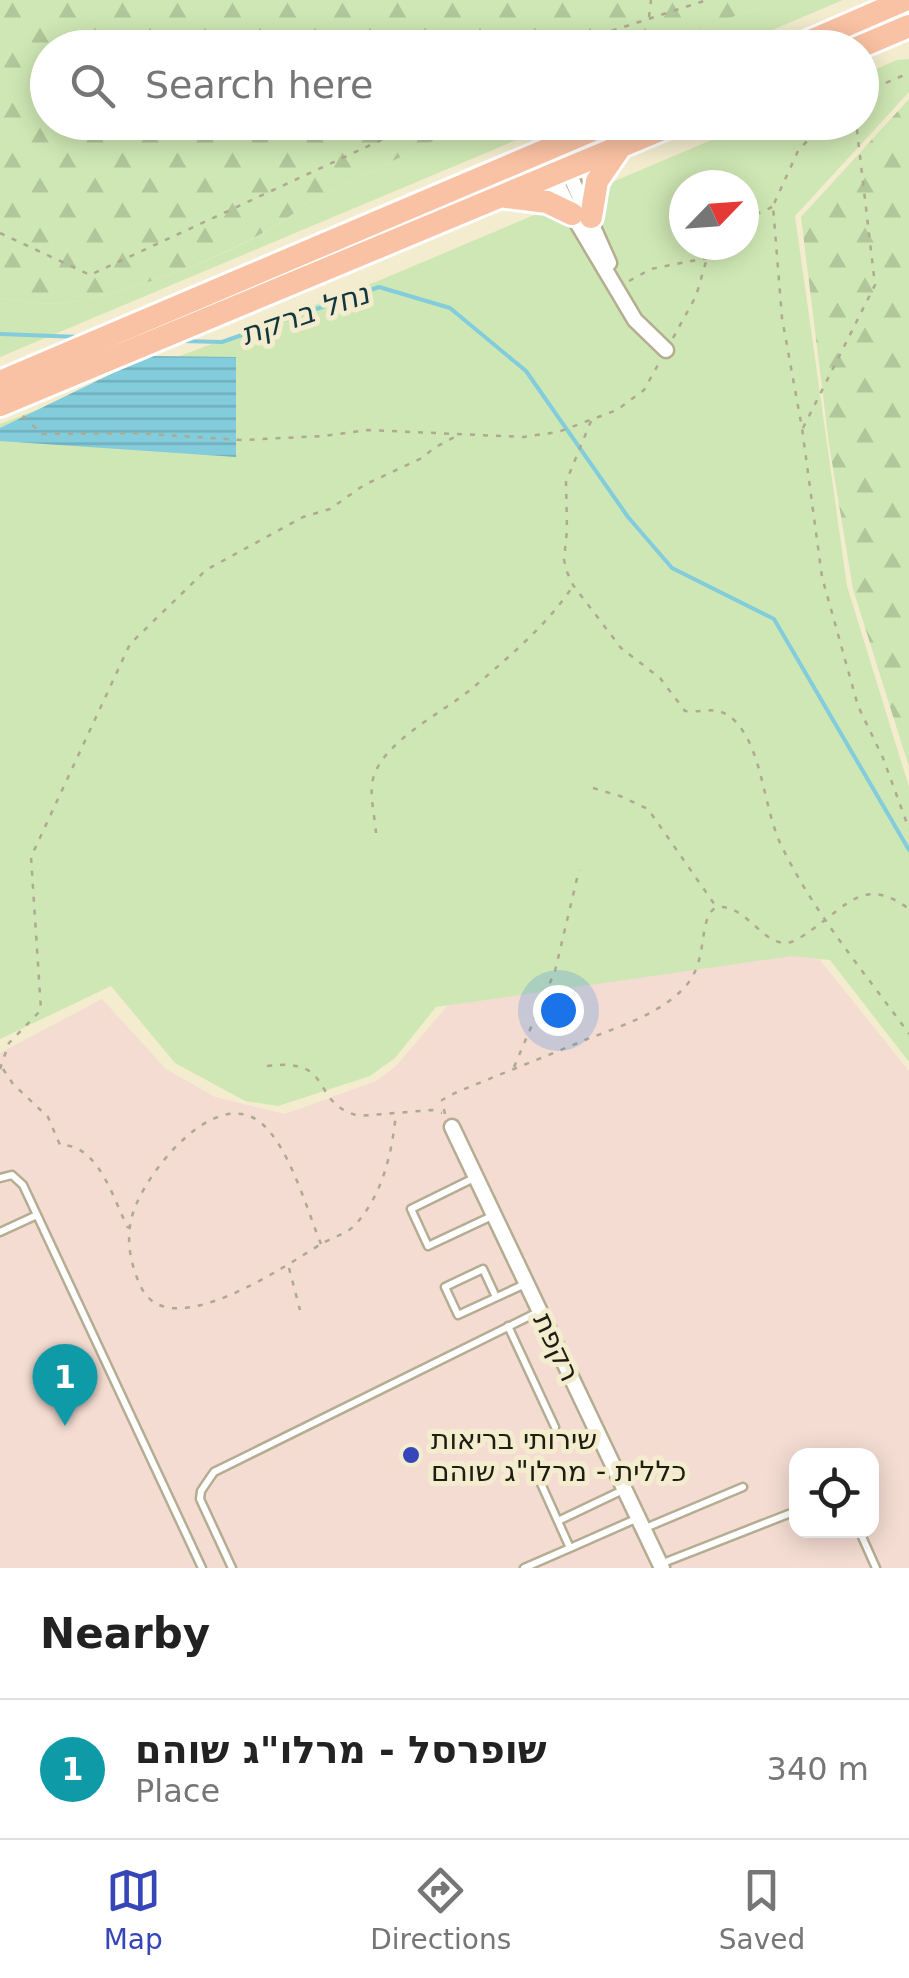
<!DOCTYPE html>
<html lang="en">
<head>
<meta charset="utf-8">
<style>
  body { margin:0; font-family:"DejaVu Sans",Heebo,sans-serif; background:#f6f6f6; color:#222 }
  .controls { position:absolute; right:30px; bottom:30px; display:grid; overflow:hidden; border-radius:20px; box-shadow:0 5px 25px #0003 }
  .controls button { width:90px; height:90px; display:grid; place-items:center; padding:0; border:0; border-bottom:2px solid #e0e0e0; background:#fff; color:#222; font:50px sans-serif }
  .compass { position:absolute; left:669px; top:170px; width:90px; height:90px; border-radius:50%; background:#fff; box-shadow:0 5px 25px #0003; rotate:65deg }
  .you { position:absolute; left:558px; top:1010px; width:35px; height:35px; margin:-25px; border:8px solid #fff; border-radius:50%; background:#1a73e8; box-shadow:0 0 0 15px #1a73e833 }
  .badge { display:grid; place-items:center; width:65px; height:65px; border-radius:50%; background:#3645b8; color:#fff; font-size:32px; font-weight:700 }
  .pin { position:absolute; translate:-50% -82px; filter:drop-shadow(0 2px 5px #0008) }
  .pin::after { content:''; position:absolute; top:52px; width:35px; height:30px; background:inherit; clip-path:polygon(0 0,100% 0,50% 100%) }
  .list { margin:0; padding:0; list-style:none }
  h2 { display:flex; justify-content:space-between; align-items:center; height:130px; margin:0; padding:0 40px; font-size:42px }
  h2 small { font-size:32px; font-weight:400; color:#767676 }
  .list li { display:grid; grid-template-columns:65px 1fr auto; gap:30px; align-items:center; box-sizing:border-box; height:140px; padding:0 40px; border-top:2px solid #e0e0e0 }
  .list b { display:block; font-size:38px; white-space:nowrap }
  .list p { margin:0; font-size:32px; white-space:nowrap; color:#767676 }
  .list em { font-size:32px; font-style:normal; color:#767676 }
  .icon { flex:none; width:55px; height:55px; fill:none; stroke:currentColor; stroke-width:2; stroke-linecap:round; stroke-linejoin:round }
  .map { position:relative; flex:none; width:909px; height:1568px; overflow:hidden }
  .search { position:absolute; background:#fff; box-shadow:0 5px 25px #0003; left:30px; right:30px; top:30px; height:110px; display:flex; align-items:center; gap:25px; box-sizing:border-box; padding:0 35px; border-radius:55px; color:#767676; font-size:38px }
  .sheet { height:270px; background:#fff }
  nav { display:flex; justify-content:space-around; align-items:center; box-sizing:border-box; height:140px; border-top:2px solid #e0e0e0; background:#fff; font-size:28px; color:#767676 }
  nav a { display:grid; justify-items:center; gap:5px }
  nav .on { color:#3645b8 }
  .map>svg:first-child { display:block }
  .industrial { fill:#f4dcd2; fill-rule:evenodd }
  .grass { fill:#cfe7b4; fill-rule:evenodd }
  .forest { fill:url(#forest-firs) }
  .water { fill:url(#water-rules) }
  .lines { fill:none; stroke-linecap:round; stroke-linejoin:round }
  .stream { stroke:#83ccdb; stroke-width:4 }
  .service-casing { stroke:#b4ad91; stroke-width:11 }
  .minor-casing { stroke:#b4ad91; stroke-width:19 }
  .primary-casing { stroke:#fff; stroke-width:28 }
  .path { stroke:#aea991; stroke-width:2.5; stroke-dasharray:5 8; stroke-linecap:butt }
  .service { stroke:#fff; stroke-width:6 }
  .minor { stroke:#fff; stroke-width:14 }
  .primary { stroke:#fac2a4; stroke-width:22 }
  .poi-dot { fill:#3645b8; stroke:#f3ecce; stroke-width:4 }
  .labels { text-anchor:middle; stroke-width:10; stroke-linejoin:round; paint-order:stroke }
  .street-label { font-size:28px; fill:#1f1c12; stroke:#f3ecce }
  .poi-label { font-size:28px; fill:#1f1c12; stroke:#f3ecce; text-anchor:start }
  .water-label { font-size:30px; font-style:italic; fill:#13373e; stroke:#f3ecce }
</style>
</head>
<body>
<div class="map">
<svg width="909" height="1568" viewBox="0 0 909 1568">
  <defs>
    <pattern id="forest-firs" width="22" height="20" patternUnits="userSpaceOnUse" patternTransform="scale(2.5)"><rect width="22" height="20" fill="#cfe7b4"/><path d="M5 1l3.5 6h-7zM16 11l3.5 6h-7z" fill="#b1c69a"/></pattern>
    <pattern id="water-rules" width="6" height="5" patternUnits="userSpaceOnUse" patternTransform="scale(2.5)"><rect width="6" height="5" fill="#83ccdb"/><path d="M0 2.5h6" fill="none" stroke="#71afbb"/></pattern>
  </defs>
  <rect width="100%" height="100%" fill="#f3ecce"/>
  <path class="industrial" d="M807 944 909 1071V1568H0V1053L102 999 166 1069 215 1097 285 1114 376 1081 395 1067 461 990ZM796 1456H872V1530H796Z"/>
  <path class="grass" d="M780 0H843L732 47 645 48 656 41 682 35Z
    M909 59V92L795 216 847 586 909 787V1062L830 960 792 956 436 1007 395 1058 370 1076 278 1106 245 1101 175 1063 111 986 0 1039V424L378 281 752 123 862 122V75L897 60ZM684 185H744V245H684Z
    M470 123H557L0 357V298C20 300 43 306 62 303 126 296 259 247 305 204Z"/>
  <path class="forest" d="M0 0H780L682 35 656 41 645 47 48 48V122L470 123 305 204C258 247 126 296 62 303 43 306 20 300 0 298Z
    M909 99V767L853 589 829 444 801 217Z"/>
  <path class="water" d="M148 356 236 357V457L0 441V428Z"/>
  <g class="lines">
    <path class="stream" d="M0 334 80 337
      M180 341 222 342 379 287 450 308 526 371 628 517 672 568 774 619 909 850"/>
    <g class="service-casing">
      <path id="service" d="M0 1178 12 1175 23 1185 202 1568
        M474 1178 411 1209 428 1246 492 1216
        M0 1232 37 1215
        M496 1297 483 1269 445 1287 458 1315 525 1284
        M508 1326 555 1427
        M558 1521 623 1490
        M643 1529 743 1487
        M859 1530 876 1568
        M570 1548 638 1518
        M663 1563 796 1511
        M232 1568 200 1499 201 1491 214 1472 538 1312
        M524 1568 570 1548 534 1468"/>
    </g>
    <g class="minor-casing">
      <path id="minor" d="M551 146 553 175 572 214 635 320 666 350
        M565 164 609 263
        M452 1127 662 1568"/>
    </g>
    <g class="primary-casing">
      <path id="primary" d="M794 48 905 0
        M857 48 909 26
        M506 197 547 202 572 214
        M591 217 597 181 619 149
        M0 382 612 122
        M0 405 679 122"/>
    </g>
    <path class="path" d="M649 17 651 0
      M577 48 602 34 707 0
      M862 93 909 73
      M824 122 798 151 773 206 782 318 802 428 822 577 858 706 883 758 909 829
      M744 220 772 207
      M0 233 90 275 420 122
      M629 281 651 269 707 258
      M673 338 696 296 707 258 715 245
      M23 416 42 434 135 433 242 440 324 436 368 430 523 437 558 432 617 410 644 390 659 363
      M591 421 566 482 567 530 564 560 567 572 573 585 621 648 660 678 685 711C705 713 718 704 735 721 764 751 763 811 783 849 816 916 866 974 909 1034
      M803 428 875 285 856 122
      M593 788 620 796 648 809 715 905
      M376 833C375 817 369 794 373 779 383 740 445 712 475 686 510 656 547 625 573 586
      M267 1066C337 1057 308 1103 359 1116L432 1110 442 1113
      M514 1067 555 971 579 870
      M0 1069 9 1043 41 1010 31 857 130 644 206 570 303 517 330 509 364 485 422 458 434 448 460 434
      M3 1069 13 1084 48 1117 60 1145C99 1144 113 1199 128 1228
      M445 1114 442 1100 455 1093C498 1075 542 1058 585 1040 618 1027 657 1015 682 990 711 962 696 921 716 907 746 904 761 943 785 943 795 943 805 934 813 929 849 903 866 877 909 909
      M321 1244C307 1210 289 1145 260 1122 213 1086 145 1174 133 1213 125 1237 130 1264 141 1287 169 1346 285 1266 321 1244 331 1238 346 1234 354 1226 383 1195 392 1153 396 1113
      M289 1268 300 1310"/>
    <use href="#service" class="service"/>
    <use href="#minor" class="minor"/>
    <use href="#primary" class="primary"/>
  </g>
  <circle class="poi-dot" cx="411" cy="1455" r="10"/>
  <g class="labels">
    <g class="street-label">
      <text transform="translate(557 1347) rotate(65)" y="10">רקפת</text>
    </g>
    <g class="poi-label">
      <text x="431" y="1449">שירותי בריאות<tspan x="431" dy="32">כללית - מרלו"ג שוהם</tspan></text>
    </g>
    <g class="water-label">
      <text transform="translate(305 314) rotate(-19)" y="10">נחל ברקת</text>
    </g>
  </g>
</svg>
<div class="controls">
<button><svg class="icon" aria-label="locate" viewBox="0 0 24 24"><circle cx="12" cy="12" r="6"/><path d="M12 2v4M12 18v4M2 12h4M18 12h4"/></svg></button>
</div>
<svg class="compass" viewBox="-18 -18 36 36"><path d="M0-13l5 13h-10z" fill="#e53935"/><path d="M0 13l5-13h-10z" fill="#767676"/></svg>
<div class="you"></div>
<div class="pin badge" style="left:65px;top:1426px;background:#0f9aa8">1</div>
<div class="search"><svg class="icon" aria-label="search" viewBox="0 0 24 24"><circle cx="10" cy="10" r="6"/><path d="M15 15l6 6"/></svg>Search here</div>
</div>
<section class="sheet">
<h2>Nearby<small></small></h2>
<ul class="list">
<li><span class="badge" style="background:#0f9aa8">1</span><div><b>שופרסל - מרלו&quot;ג שוהם</b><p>Place</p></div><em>340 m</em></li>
</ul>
</section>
<nav>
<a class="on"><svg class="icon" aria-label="map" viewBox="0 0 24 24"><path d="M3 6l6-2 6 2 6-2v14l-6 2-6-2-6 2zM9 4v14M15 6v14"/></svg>Map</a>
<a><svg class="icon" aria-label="directions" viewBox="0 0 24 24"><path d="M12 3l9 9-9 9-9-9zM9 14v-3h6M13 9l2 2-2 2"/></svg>Directions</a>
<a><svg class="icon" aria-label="saved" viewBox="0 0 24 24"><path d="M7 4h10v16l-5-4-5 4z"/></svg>Saved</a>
</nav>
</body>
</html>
